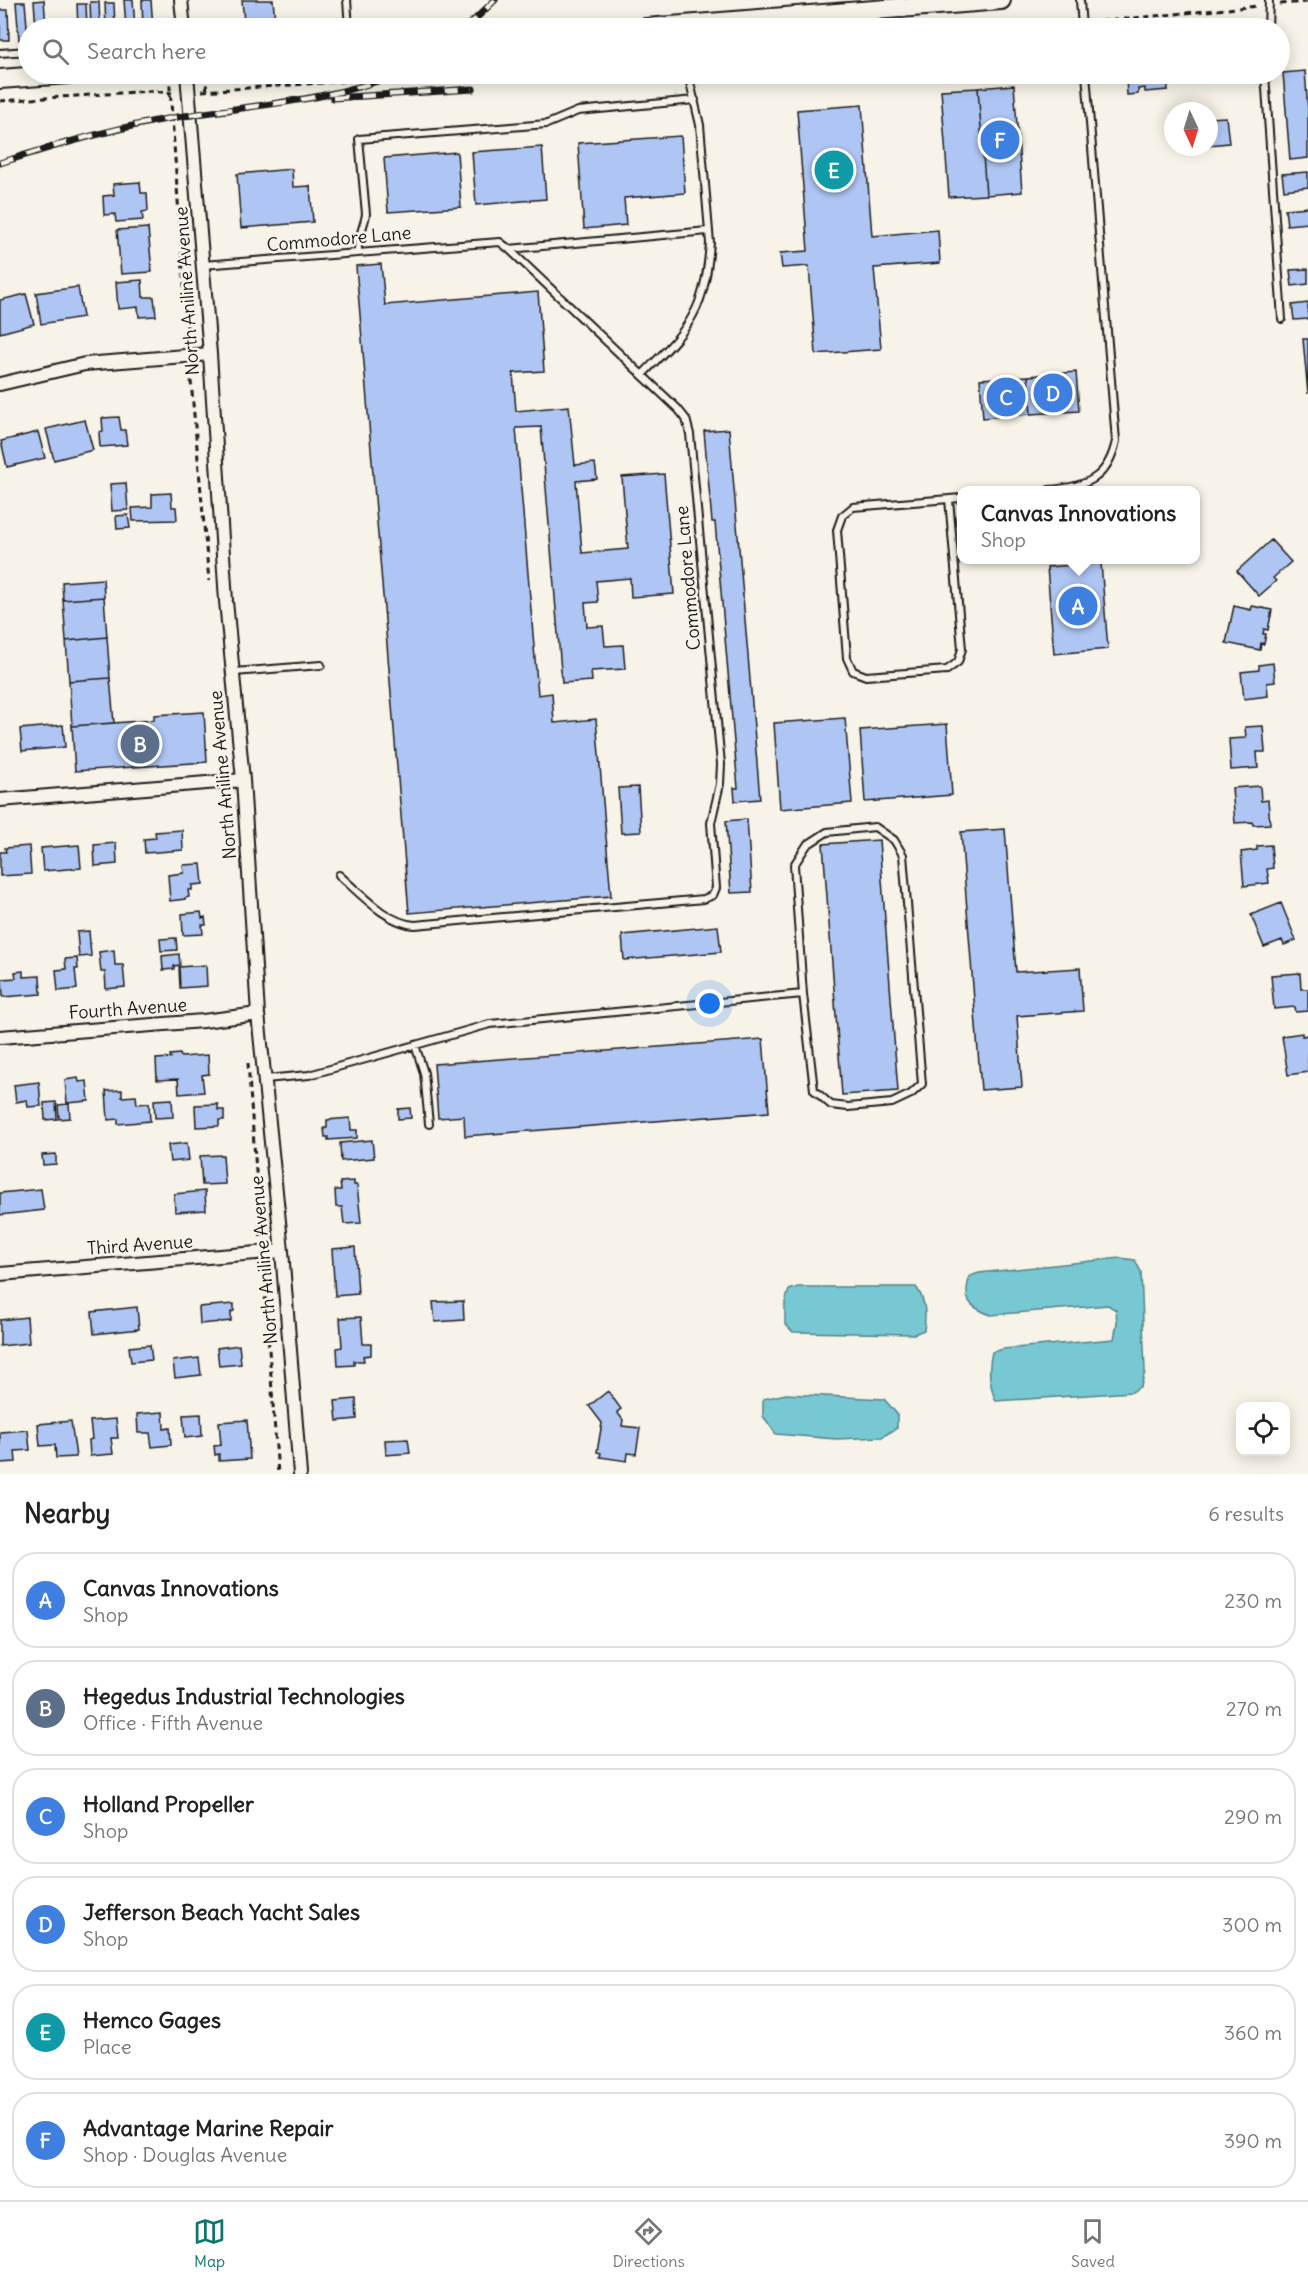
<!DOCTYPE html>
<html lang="en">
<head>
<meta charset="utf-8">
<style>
  body { margin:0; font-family:Delius,sans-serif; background:#f2f2f2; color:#222 }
  .controls { position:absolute; right:18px; bottom:18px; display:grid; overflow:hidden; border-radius:12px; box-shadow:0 3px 15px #0003 }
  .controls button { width:54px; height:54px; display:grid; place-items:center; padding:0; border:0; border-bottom:2px solid #e0e0e0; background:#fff; color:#222; font:30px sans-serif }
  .compass { position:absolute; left:1164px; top:102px; width:54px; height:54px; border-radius:50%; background:#fff; box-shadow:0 3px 15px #0003; rotate:176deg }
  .you { position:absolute; left:710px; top:1004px; width:21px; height:21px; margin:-15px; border:4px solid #fff; border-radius:50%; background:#1a73e8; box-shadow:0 0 0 9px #1a73e833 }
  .badge { display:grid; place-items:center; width:39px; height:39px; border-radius:50%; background:#0f766e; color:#fff; font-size:20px; font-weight:700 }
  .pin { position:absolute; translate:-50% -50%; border:3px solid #fff; box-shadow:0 2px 6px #0006 }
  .popup { position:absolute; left:957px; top:486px; width:243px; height:78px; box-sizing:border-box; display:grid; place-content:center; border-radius:12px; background:#fff; filter:drop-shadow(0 2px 4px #0005); font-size:20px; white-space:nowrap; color:#767676 }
  .popup b { font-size:22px; color:#222 }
  .popup::after { content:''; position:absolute; left:50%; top:100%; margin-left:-12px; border:12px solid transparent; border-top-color:#fff }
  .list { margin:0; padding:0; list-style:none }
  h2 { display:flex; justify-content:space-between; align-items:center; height:78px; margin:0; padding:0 24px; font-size:26px }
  h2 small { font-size:20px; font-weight:400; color:#767676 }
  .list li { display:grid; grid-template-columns:39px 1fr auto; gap:18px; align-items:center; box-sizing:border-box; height:96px; margin:0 12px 12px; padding:0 12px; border:2px solid #e0e0e0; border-radius:24px }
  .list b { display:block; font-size:22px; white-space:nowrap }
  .list p { margin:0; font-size:20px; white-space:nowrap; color:#767676 }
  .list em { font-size:20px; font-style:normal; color:#767676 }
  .icon { flex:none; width:33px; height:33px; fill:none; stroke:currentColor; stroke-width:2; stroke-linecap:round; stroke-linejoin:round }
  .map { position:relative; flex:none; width:1308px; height:1474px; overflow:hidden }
  .search { position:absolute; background:#fff; box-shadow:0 3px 15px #0003; left:18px; right:18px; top:18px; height:66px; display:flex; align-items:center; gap:15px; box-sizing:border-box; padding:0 21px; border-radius:33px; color:#767676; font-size:22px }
  .sheet { height:726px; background:#fff }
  nav { display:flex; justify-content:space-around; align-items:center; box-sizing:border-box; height:84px; border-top:2px solid #e0e0e0; background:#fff; font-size:16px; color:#767676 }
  nav a { display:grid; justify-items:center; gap:3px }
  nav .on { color:#0f766e }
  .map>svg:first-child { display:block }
  .water { fill:#77c8d2; stroke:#538389; stroke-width:1.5 }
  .building { fill:#afc6f4; stroke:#1c1c1c; stroke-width:1.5 }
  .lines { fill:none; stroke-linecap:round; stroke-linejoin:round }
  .lane-casing { stroke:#1c1c1c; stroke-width:10 }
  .street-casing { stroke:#1c1c1c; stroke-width:16 }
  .secondary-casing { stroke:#1c1c1c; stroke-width:22 }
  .path { stroke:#1c1c1c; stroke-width:3; stroke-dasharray:6 4.5; stroke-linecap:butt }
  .lane { stroke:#f7f3e8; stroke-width:6 }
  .street { stroke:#f7f3e8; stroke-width:12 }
  .secondary { stroke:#f7f3e8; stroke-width:18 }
  .rail-casing { stroke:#1c1c1c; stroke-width:7 }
  .rail { stroke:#f7f3e8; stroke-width:4.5; stroke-dasharray:14; stroke-linecap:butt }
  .labels { text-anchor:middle; stroke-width:5; stroke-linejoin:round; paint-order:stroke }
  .street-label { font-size:18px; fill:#1c1c1c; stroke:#f7f3e8 }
</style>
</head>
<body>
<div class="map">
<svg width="1308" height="1474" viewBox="0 0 1308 1474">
  <rect width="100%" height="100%" fill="#f7f3e8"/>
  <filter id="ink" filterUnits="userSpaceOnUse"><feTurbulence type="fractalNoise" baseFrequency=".0167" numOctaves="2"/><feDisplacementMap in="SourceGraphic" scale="12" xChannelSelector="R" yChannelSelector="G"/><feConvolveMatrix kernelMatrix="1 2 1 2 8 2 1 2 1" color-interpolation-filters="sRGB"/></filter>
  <g filter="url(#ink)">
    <path class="water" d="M1120 1258 1135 1260 1141 1272 1145 1372 1141 1386 1132 1392 996 1401C989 1385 988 1368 992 1352L1003 1349 1114 1339 1117 1323 1116 1310 1108 1305 991 1315C969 1307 962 1300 970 1276L979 1273Z
      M798 1287H916C926 1300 926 1315 924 1330L914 1334 793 1332 785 1324V1302L789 1290Z
      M786 1394 884 1399 897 1414V1428L882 1437 836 1439 776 1434 763 1416V1399Z"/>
    <path class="building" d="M44 0 46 28H36L34 1Z
      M124 0H133L135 28H126Z
      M142 0H151L153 28H143Z
      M242 0H273L275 20 244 22Z
      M16 2H25L28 39 19 40Z
      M90 2H99L100 28H91Z
      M105 3H114L115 28H106Z
      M77 4H86L87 28H78Z
      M0 10H8L9 40H0Z
      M1305 71 1308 111V158L1290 160 1283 73Z
      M1143 74H1167L1168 90 1145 92V88L1138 89V94L1127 95 1126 79 1144 78Z
      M1014 85 1022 192 986 195 978 88Z
      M978 88 986 195 949 197 941 90Z
      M862 105 872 236 938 230 940 263 874 268 881 349 816 354 809 266 782 268 780 253 808 251 797 110Z
      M1226 117 1229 143 1209 145V118Z
      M681 136 685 193 624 198 626 225 584 229 578 143Z
      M542 147 546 199 476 205 472 152Z
      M457 152 461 207 388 212 384 158Z
      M292 169 293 187 310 186 313 222 241 228 237 174Z
      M1308 172V187L1284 190 1282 174Z
      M140 182 141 193H147L148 211 142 212 143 220 116 222 115 214 104 215 103 196 114 195 113 184Z
      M1308 207V223L1287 225 1285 209Z
      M148 228 152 272 121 274 117 230Z
      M381 264 385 305 538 292 544 371 513 373 516 411 569 406 575 465 595 463 597 479 576 481 582 553 628 549 622 477 664 474 674 594 631 597 630 578 596 581 598 602 585 603 587 627 603 626 605 646 623 645 625 669 591 671 592 681 562 683 541 427 516 428 538 695 552 693 554 723 596 719 611 896 409 913 356 266Z
      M1308 269V284L1292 286 1290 270Z
      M142 280 143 297H154L156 316 139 317 138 307 118 309 116 282Z
      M78 287 83 317 41 324 36 293Z
      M26 294 34 324 0 333V300Z
      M1308 303V319L1294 320 1292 305Z
      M1303 339H1308V394Z
      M1076 372 1079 411 1031 414 1028 376Z
      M1028 376 1031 414 983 418 980 379Z
      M119 417 121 430H125L127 445 100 447 99 432 103 431 102 418Z
      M85 420 93 450 54 460 46 429Z
      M729 429 760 799 735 801 734 788H738L715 522H712L704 431Z
      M38 432 45 458 7 467 1 441Z
      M126 483 128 510 112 511 110 484Z
      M171 493 172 507H176L177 520 133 521 132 508 152 507V494Z
      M128 515 130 528 117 529 116 516Z
      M1271 540 1291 562 1273 578 1276 581 1259 596 1237 571Z
      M1101 563 1108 649 1054 654 1047 567Z
      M103 579 104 597 63 600 62 582Z
      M104 597 107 637 66 641 63 600Z
      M1234 606 1251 610 1252 606 1272 610 1268 630 1264 629 1263 634H1266L1264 644 1261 643 1260 650 1226 643Z
      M107 637 110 678 69 681 66 641Z
      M1273 663 1275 682 1267 683 1268 696 1244 699 1241 672 1259 670V665Z
      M110 678 114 723 72 726 69 681Z
      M204 712 207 762 75 771 72 726 154 720V715Z
      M845 718 852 803 780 809 774 723Z
      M947 724 952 795 865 802 860 730Z
      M63 725 65 747 22 751 20 729Z
      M1263 726 1265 752H1257L1258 768 1231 770 1229 739 1246 738 1245 727Z
      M1260 786 1261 801 1268 800 1270 824 1253 825 1252 822 1235 823 1232 788Z
      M638 787 641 832 621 833 618 788Z
      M747 819 752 892 731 893 726 821Z
      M1005 829 1016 972 1080 968 1083 1011 1017 1016 1022 1087 981 1090 961 832Z
      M182 830 183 850 145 853 144 839 156 838 155 832Z
      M879 840 898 1091 842 1095 823 844Z
      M116 843 117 864 95 866 94 845Z
      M79 845 81 868 43 871 41 848Z
      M1271 845 1273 868 1267 869 1269 883 1244 886 1241 852 1257 850V846Z
      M29 846 31 874 0 876V852H6L5 848Z
      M201 864 203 884 192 885V890H188L189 897 185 898V899L170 901 168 875 184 873 183 865Z
      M1281 903 1296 940 1284 945 1282 940 1264 947 1251 915Z
      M201 912 202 918 205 917 206 925H202L203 934 183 935 182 914Z
      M718 926 721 952 624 960 622 935Z
      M89 931 91 956 79 957 77 932Z
      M176 938 177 950 161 951 160 939Z
      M114 950 115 965H123L125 987 106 989 105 972H101L99 952Z
      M179 954 180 965 174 966V969L163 970 162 956Z
      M77 958 78 969H75L77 989 58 991 56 970 66 969 65 959Z
      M206 965 207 986 180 988 179 967Z
      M23 971V977L40 976 41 994 3 997 2 979 16 978 15 972Z
      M1300 973 1301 989H1308V1011L1296 1012 1295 1007 1274 1009 1271 975Z
      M1302 1033V1036L1308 1035V1072L1288 1075 1282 1036Z
      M763 1039 769 1112 465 1136 464 1116 438 1118 434 1064Z
      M180 1054 181 1057 208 1055 209 1074 202 1075 204 1092 179 1094 178 1079 157 1080 156 1059 171 1058 170 1055Z
      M78 1078 79 1082 87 1081 89 1101 67 1103 65 1080Z
      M39 1082 41 1106 28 1107 27 1100 16 1102 14 1085Z
      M122 1090V1097L136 1096 137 1104 149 1103 150 1121 118 1124V1119L108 1120 106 1091Z
      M172 1099 173 1117 155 1118 154 1100Z
      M56 1102 57 1119 45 1120 44 1103Z
      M69 1104 70 1118 59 1119 58 1105Z
      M218 1104V1110H224V1120H219V1126L196 1127 195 1105Z
      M410 1108 411 1118 398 1119V1109Z
      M350 1118 351 1130H357V1138L328 1140V1137H325L324 1128H327V1120Z
      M372 1140 374 1158 341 1161 340 1143Z
      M187 1143 189 1160 170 1162 168 1145Z
      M56 1154V1164L43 1165 42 1155Z
      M223 1155 225 1184 202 1185 200 1156Z
      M354 1181V1185H357L361 1223 344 1224 342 1207H336L335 1190H341L340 1182Z
      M41 1189 44 1210 0 1215V1193Z
      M205 1191 206 1210 175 1212 174 1194Z
      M355 1247 358 1294 335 1296 332 1249Z
      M463 1301 464 1320 435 1322 433 1302Z
      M234 1304V1311L231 1312V1321L200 1324 199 1307Z
      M137 1307 139 1329 94 1334 92 1312Z
      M27 1317 29 1343 0 1346V1320Z
      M361 1317 363 1344H371V1355L363 1356 364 1361H354V1365L338 1366 337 1348 342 1347 340 1318Z
      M150 1345 152 1360 131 1362 129 1347Z
      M239 1345 241 1364 219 1366 217 1348Z
      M199 1358 201 1375 175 1378 173 1361Z
      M608 1391 621 1409 617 1412 623 1420 622 1426 640 1428 636 1454 628 1453 627 1461 600 1457 601 1453 597 1452 602 1423 589 1406Z
      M356 1399 357 1419 337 1421 335 1401Z
      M163 1412 164 1429 170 1428 171 1445 152 1447 150 1433H138L137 1414Z
      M201 1414 202 1436 185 1438 183 1415Z
      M116 1419 118 1438H111L113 1454 90 1456 89 1440 92 1439 90 1421Z
      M247 1420 250 1459 219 1461V1454L215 1455 214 1446 221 1445 219 1422Z
      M71 1421 76 1457 56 1458 55 1445 40 1446 38 1424Z
      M28 1430 30 1450 15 1451 16 1462 0 1463V1432Z
      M408 1439 410 1453 386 1455 385 1440Z"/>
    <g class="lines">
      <g class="lane-casing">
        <path id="lane" d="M347 0 349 28
          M1080 0 1082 28
          M1268 28 1269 0
          M0 53 28 51
          M1265 74 1282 319
          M509 249 708 231
          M358 252C357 237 364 228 366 214L359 139 547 124 578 111 695 100
          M203 265 500 242 509 249 678 409 686 419 690 434 721 764 720 784 711 823 716 888 713 895 704 899 415 925C386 923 361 894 339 875
          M642 375C660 356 681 338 693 315 705 294 708 267 710 243L700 125 688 74
          M1049 490C1086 487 1108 479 1116 441L1086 74
          M949 499 962 649 958 662 947 670 866 676 853 671 847 658 837 530 842 516 853 507 961 498
          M234 672 321 665
          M415 1045 424 1073 429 1124
          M265 1079 309 1075 490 1024 803 994 814 1090 831 1105 848 1107 892 1103 911 1094 922 1084 903 855 894 840 875 827 827 832 807 845 794 865 803 994"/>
      </g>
      <g class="street-casing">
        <path id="street" d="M181 0 184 28
          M187 74 210 354 226 601 243 780 258 1014 282 1251 300 1474
          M0 384 85 364 210 354
          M0 800 243 780
          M0 1037 203 1021 258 1014
          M0 1274 282 1251"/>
      </g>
      <g class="secondary-casing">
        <path id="secondary" d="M646 28 1001 0
          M0 79 68 74"/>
      </g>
      <path class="path" d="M1280 4 1308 2
        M1092 22 1258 6
        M1014 28 1073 23
        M169 74 188 342
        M205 74 207 91
        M385 74 390 83 414 77 457 74
        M202 91 350 81 378 74
        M0 101 151 91 172 93
        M190 370 209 581
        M248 1063 261 1239
        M263 1266 278 1474"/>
      <use href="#lane" class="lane"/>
      <use href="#street" class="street"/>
      <use href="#secondary" class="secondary"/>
      <g class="rail-casing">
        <path id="rail" d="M466 28 495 0
          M333 98 473 89
          M0 163C56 145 114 128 172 118 246 105 326 103 396 74"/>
      </g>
      <use href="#rail" class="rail"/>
    </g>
  </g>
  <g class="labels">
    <g class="street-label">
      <text transform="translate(339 239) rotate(-5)" y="6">Commodore Lane</text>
      <text transform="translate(187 291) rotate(-94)" y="6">North Aniline Avenue</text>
      <text transform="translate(688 578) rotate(-95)" y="6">Commodore Lane</text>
      <text transform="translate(223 775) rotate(-95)" y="6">North Aniline Avenue</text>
      <text transform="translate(128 1009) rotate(-4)" y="6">Fourth Avenue</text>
      <text transform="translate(140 1245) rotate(-4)" y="6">Third Avenue</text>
      <text transform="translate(264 1260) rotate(-95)" y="6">North Aniline Avenue</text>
    </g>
  </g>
</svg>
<div class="controls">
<button><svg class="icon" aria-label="locate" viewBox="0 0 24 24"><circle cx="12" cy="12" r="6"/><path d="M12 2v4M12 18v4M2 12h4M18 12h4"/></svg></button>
</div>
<svg class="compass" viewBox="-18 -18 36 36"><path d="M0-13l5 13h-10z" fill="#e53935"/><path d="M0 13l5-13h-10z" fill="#767676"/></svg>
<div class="you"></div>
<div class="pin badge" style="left:1078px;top:606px;background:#3f7fe0">A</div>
<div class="popup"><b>Canvas Innovations</b>Shop</div>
<div class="pin badge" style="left:140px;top:744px;background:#5c6f8a">B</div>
<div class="pin badge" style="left:1006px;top:397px;background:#3f7fe0">C</div>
<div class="pin badge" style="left:1053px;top:393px;background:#3f7fe0">D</div>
<div class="pin badge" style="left:834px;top:170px;background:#0f9aa8">E</div>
<div class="pin badge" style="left:1000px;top:140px;background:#3f7fe0">F</div>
<div class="search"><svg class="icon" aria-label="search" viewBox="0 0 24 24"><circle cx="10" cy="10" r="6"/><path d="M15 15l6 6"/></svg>Search here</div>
</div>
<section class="sheet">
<h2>Nearby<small>6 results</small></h2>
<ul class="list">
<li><span class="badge" style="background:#3f7fe0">A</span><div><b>Canvas Innovations</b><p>Shop</p></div><em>230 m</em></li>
<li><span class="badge" style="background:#5c6f8a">B</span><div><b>Hegedus Industrial Technologies</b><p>Office · Fifth Avenue</p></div><em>270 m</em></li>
<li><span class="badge" style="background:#3f7fe0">C</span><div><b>Holland Propeller</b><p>Shop</p></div><em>290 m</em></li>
<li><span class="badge" style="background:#3f7fe0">D</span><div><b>Jefferson Beach Yacht Sales</b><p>Shop</p></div><em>300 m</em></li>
<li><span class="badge" style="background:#0f9aa8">E</span><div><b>Hemco Gages</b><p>Place</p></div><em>360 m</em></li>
<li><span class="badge" style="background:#3f7fe0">F</span><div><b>Advantage Marine Repair</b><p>Shop · Douglas Avenue</p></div><em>390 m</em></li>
</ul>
</section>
<nav>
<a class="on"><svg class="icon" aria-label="map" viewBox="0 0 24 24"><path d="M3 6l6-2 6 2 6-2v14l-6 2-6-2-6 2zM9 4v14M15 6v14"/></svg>Map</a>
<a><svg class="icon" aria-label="directions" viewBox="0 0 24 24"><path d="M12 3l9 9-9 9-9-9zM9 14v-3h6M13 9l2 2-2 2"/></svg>Directions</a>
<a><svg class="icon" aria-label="saved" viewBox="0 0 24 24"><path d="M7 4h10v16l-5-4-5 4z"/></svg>Saved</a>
</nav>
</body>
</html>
